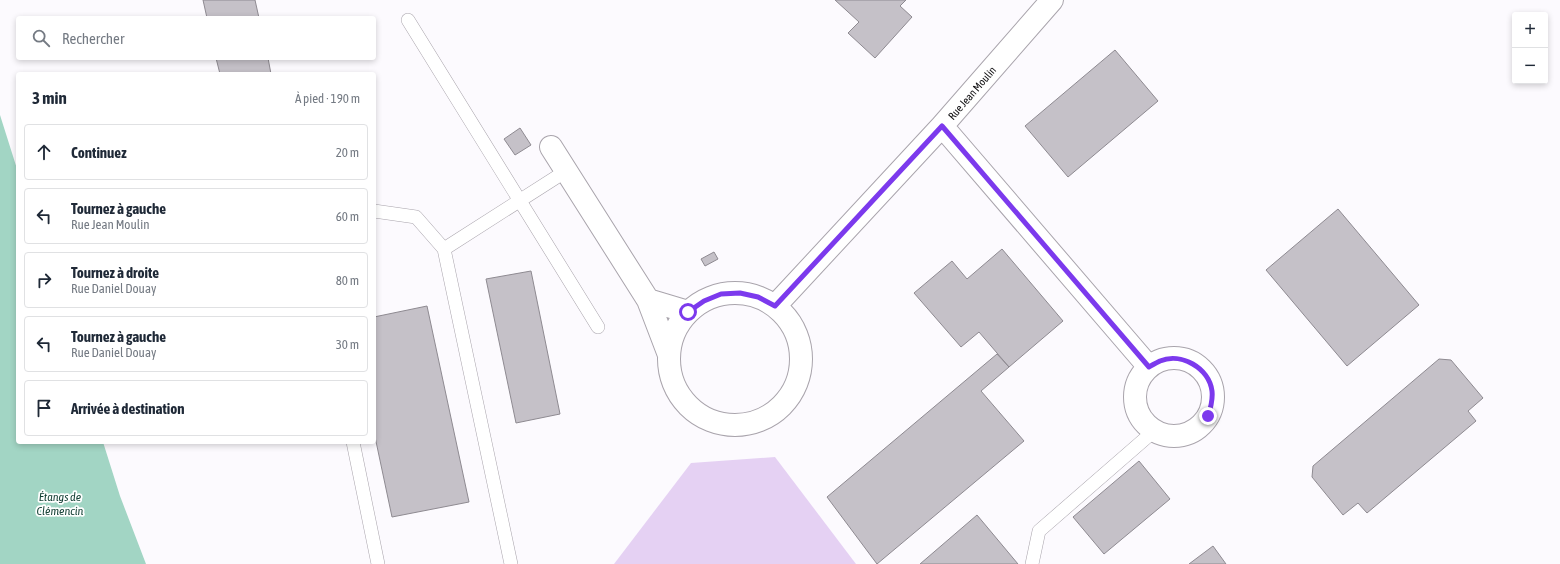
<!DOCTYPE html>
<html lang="fr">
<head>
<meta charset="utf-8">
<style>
  body { margin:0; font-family:"Asap Condensed",sans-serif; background:#f2f2f3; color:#1f2937 }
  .controls { position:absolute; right:12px; top:12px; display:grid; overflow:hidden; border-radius:4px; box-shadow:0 2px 6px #0003 }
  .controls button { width:36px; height:36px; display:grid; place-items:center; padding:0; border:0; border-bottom:1px solid #e0e1e3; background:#fff; color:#1f2937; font:20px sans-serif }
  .stop { position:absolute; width:12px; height:12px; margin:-9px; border:3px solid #7c3aed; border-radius:50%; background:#fff }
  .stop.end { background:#7c3aed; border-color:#fff; box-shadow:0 1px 4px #0008 }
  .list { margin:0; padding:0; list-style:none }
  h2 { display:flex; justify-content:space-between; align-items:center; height:52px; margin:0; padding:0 16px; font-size:17px }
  h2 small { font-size:13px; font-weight:400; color:#747a83 }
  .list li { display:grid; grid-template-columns:26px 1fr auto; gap:12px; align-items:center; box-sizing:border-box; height:56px; margin:0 8px 8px; padding:0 8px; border:1px solid #e0e1e3; border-radius:4px }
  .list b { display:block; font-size:15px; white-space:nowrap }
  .list p { margin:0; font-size:13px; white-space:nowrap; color:#747a83 }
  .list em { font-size:13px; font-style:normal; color:#747a83 }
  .icon { flex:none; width:22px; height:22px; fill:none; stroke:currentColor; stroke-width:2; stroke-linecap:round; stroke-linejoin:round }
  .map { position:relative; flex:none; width:1560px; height:564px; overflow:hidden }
  .search { position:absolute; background:#fff; box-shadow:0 2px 6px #0003; left:16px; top:16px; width:360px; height:44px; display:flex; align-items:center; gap:10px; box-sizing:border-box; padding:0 14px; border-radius:4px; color:#747a83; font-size:15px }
  .panel { position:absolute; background:#fff; box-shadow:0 2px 6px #0003; left:16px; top:72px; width:360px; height:372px; border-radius:4px }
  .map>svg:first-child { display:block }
  .green { fill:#e5d1f3 }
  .water { fill:#a2d5c4 }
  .building { fill:#c5c1c8; stroke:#8e8a91 }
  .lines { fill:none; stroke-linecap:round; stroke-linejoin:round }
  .lane-casing { stroke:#a9a4ac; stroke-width:14 }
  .street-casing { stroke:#a9a4ac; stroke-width:24 }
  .lane { stroke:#fff; stroke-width:13 }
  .street { stroke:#fff; stroke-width:22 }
  .route { stroke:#7c3aed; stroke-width:5 }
  .labels { text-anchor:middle; stroke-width:3.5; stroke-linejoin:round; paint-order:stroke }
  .street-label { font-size:11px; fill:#100f11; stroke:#fff }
  .water-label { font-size:12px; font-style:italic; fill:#123e33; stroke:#fff }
</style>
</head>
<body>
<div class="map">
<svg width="1560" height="564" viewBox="0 0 1560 564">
  <rect width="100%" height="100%" fill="#fcfafe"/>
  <path class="green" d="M775 457 856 564H614L691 463Z"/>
  <path class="water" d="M0 115 18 172V442H103L120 496 146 564H0Z"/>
  <path class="building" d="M203 0H255L259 18H207Z
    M835 0H906L900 6 912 17 875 58 848 33 859 22Z
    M1115 50 1158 101 1068 177 1025 126Z
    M216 58H268L271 74H220Z
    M520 128 531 145 515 155 504 139Z
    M1338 209 1419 305 1347 366 1266 270Z
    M1002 249 1063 321 1009 367 979 332 961 347 914 293 952 261 967 279Z
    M714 252 718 259 705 266 701 259Z
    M531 271 560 414 516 423 486 279Z
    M427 306 469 502 392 517 374 432V317Z
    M997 354 1009 367 981 391 1024 441 877 564 827 497Z
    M1439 359 1451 360 1483 398 1468 411 1476 421 1367 513 1358 503 1343 515 1312 477 1313 466Z
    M1139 461 1170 499 1104 554 1073 517Z
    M977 515 1018 564H920Z
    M1213 546 1226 564H1189Z"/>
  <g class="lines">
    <g class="lane-casing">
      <path id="lane" d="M408 20 598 327
        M374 211 416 217 444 249 511 564
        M444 249 566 171
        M353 442 378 564
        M1032 564 1039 531 1154 431"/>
    </g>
    <g class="street-casing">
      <path id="street" d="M942 126 1149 367
        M551 147 648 300 669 355
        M669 359a66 66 0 1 1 132 0a66 66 0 1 1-132 0Z
        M648 300 688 312
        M775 306 942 126 1052 0
        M1135 397a39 39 0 1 1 78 0a39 39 0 1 1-78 0Z"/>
    </g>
    <use href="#lane" class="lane"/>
    <use href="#street" class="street"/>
  </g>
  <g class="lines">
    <path class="route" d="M688 312 704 301 721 294 740 293 758 297 775 306 942 126 1149 367C1152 365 1156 363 1160 361 1181 352 1209 368 1212 391 1213 400 1211 407 1208 416"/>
  </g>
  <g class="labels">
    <g class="street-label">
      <text transform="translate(972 93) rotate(-49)" y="4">Rue Jean Moulin</text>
    </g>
    <g class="water-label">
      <text x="60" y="501">Étangs de<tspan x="60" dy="14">Clémencin</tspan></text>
    </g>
  </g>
</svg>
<div class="controls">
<button>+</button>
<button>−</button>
</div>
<div class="stop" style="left:688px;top:312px"></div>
<div class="stop end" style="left:1208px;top:416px"></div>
<div class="search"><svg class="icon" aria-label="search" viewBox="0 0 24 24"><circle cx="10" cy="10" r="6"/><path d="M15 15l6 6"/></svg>Rechercher</div>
<section class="panel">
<h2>3 min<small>À pied · 190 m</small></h2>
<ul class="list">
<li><svg class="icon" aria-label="ahead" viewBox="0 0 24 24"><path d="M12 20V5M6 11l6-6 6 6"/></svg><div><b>Continuez</b></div><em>20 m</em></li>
<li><svg class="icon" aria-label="left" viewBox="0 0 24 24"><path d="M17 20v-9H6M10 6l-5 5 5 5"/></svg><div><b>Tournez à gauche</b><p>Rue Jean Moulin</p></div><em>60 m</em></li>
<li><svg class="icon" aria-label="right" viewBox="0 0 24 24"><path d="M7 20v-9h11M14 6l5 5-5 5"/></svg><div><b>Tournez à droite</b><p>Rue Daniel Douay</p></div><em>80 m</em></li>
<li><svg class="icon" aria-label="left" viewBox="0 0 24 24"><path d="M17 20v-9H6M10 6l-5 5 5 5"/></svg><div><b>Tournez à gauche</b><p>Rue Daniel Douay</p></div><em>30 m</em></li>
<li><svg class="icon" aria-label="arrive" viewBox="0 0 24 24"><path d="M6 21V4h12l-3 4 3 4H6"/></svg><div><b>Arrivée à destination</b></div></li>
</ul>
</section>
</div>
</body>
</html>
